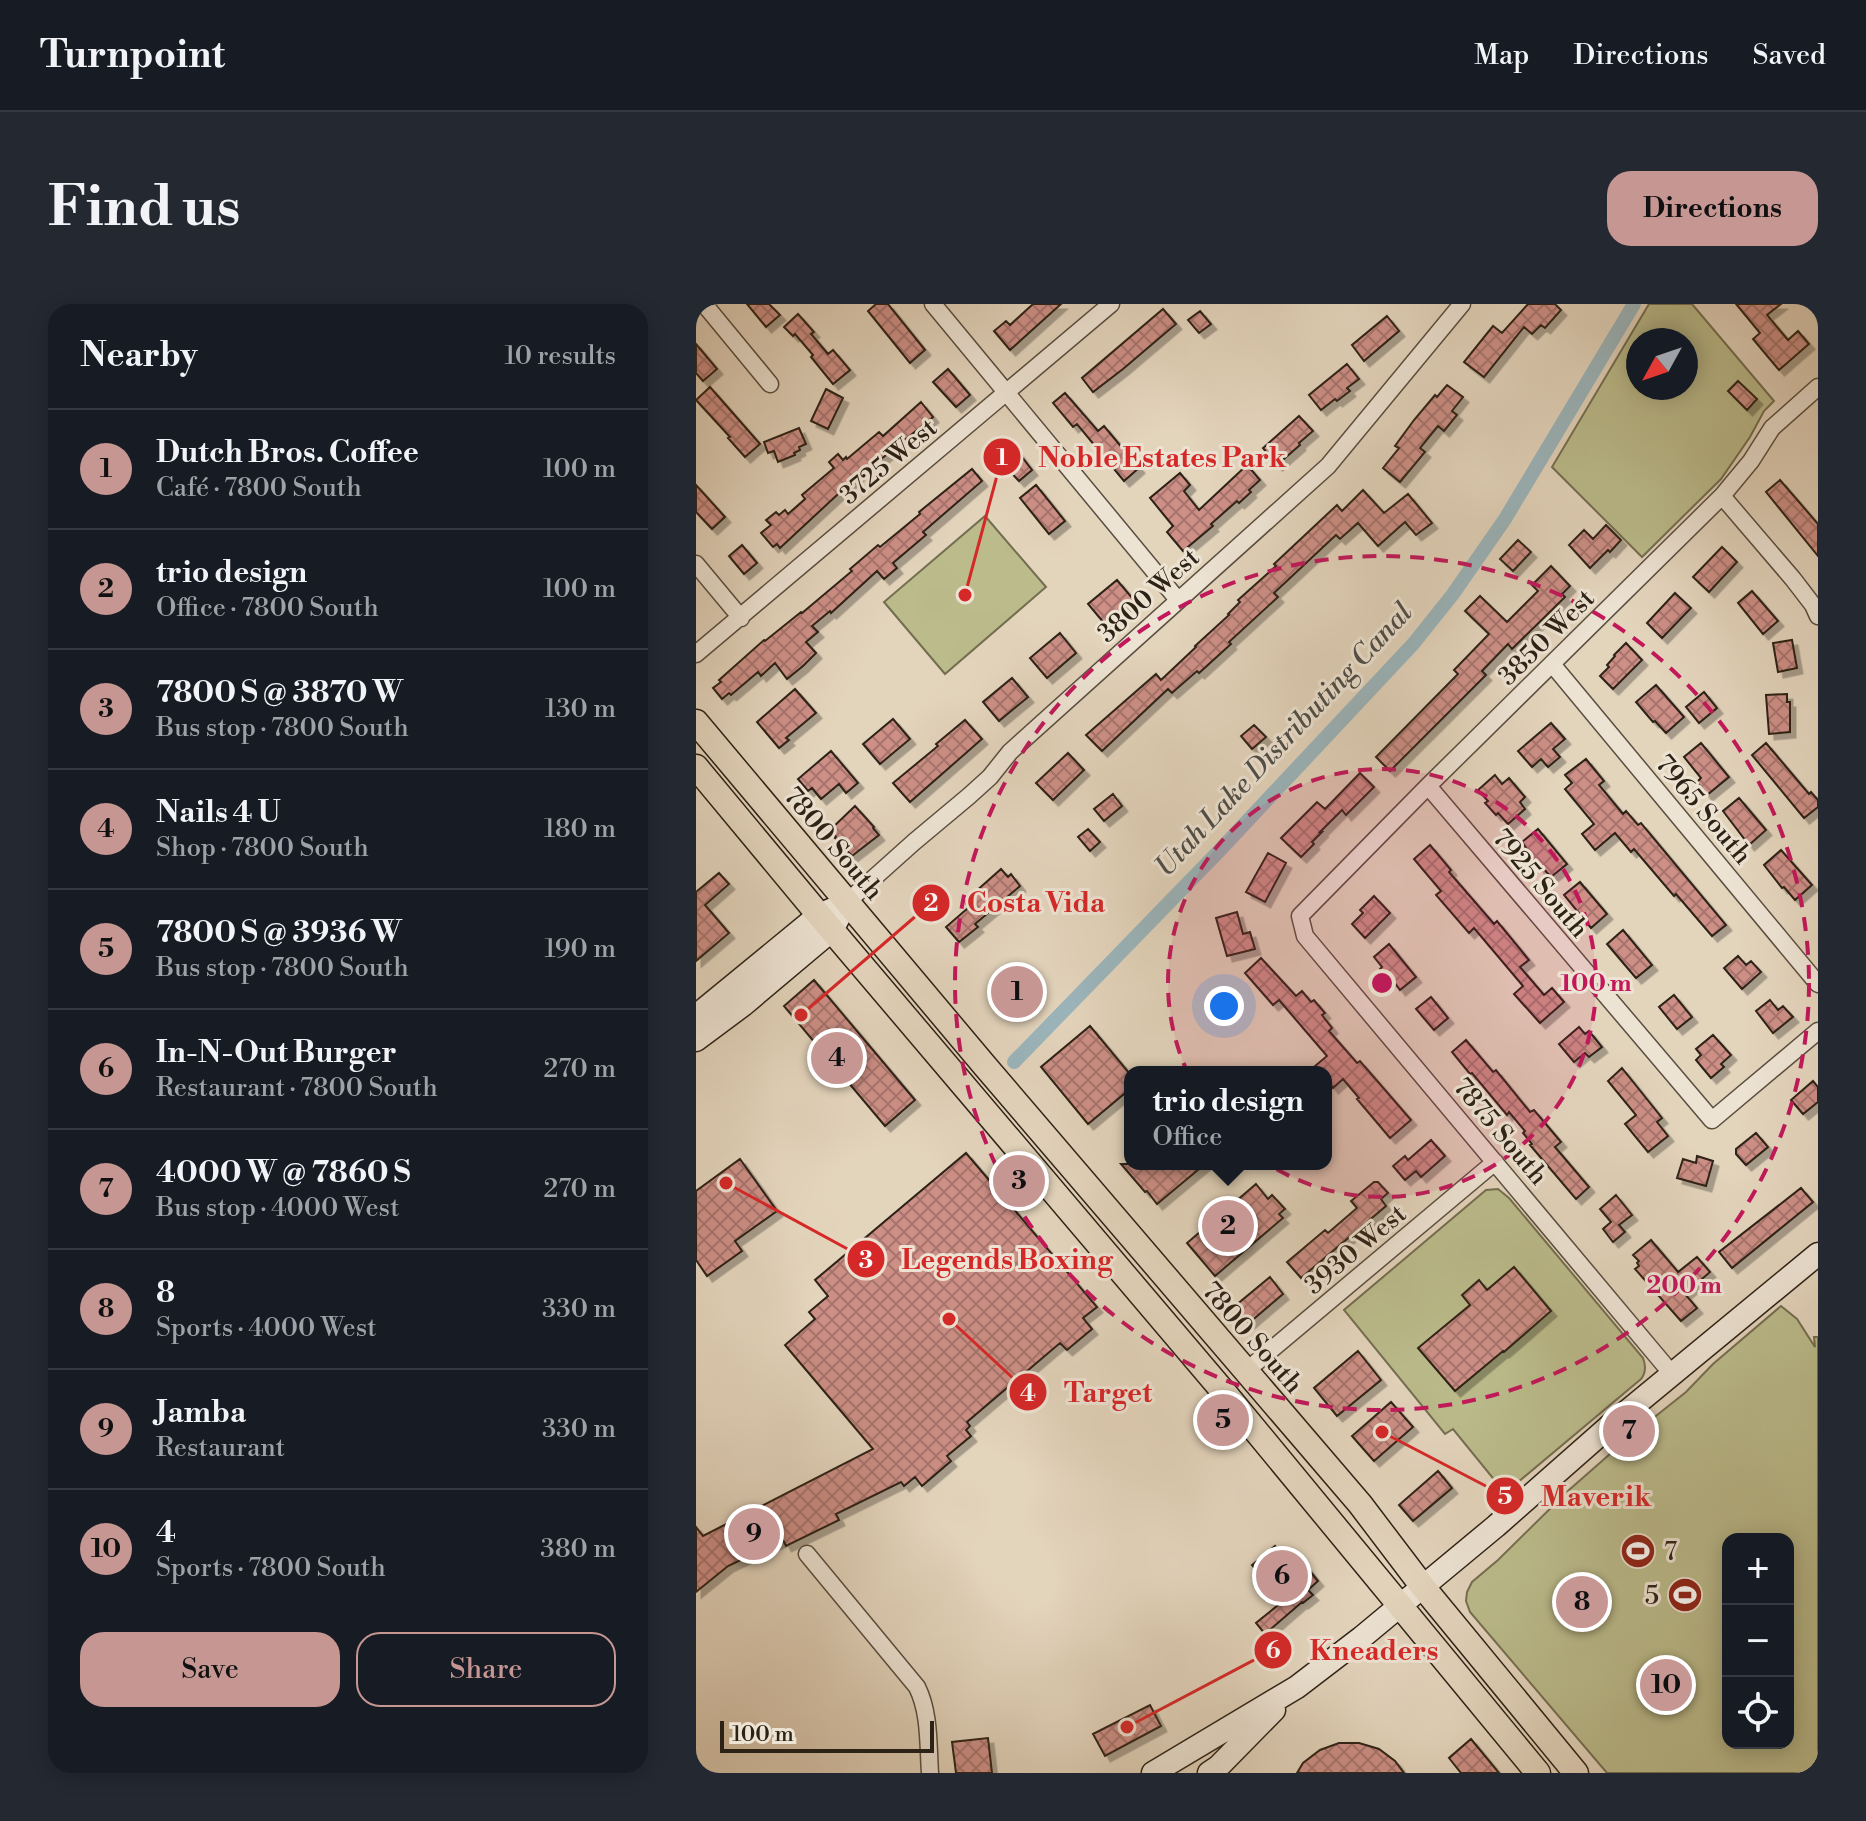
<!DOCTYPE html>
<html lang="en">
<head>
<meta charset="utf-8">
<style>
  body { margin:0; font-family:"Libre Bodoni",serif; background:#242831; color:#f1f3f6 }
  .controls { position:absolute; right:24px; bottom:24px; display:grid; overflow:hidden; border-radius:16px; box-shadow:0 4px 20px #0003 }
  .controls button { width:72px; height:72px; display:grid; place-items:center; padding:0; border:0; border-bottom:2px solid #363941; background:#171b24; color:#f1f3f6; font:40px sans-serif }
  .compass { position:absolute; left:930px; top:24px; width:72px; height:72px; border-radius:50%; background:#171b24; box-shadow:0 4px 20px #0003; rotate:230deg }
  .scale { position:absolute; left:24px; bottom:20px; width:214px; box-sizing:border-box; padding-left:8px; border:4px solid #2d2216; border-top:0; font-size:22px; line-height:28px; white-space:nowrap; color:#2d2216; -webkit-text-stroke:6px #ede3d3; paint-order:stroke }
  .you { position:absolute; left:528px; top:702px; width:28px; height:28px; margin:-20px; border:6px solid #fff; border-radius:50%; background:#1a73e8; box-shadow:0 0 0 12px #1a73e833 }
  .badge { display:grid; place-items:center; width:52px; height:52px; border-radius:50%; background:#c59692; color:#111; font-size:26px; font-weight:700 }
  .pin { position:absolute; translate:-50% -50%; border:4px solid #fff; box-shadow:0 2px 8px #0006 }
  .popup { position:absolute; left:428px; top:762px; width:208px; height:104px; box-sizing:border-box; display:grid; place-content:center; border-radius:16px; background:#171b24; filter:drop-shadow(0 2px 6px #0005); font-size:26px; white-space:nowrap; color:#9ea1a6 }
  .popup b { font-size:30px; color:#f1f3f6 }
  .popup::after { content:''; position:absolute; left:50%; top:100%; margin-left:-16px; border:16px solid transparent; border-top-color:#171b24 }
  .list { margin:0; padding:0; list-style:none }
  h2 { display:flex; justify-content:space-between; align-items:center; height:104px; margin:0; padding:0 32px; font-size:34px }
  h2 small { font-size:26px; font-weight:400; color:#9ea1a6 }
  .list li { display:grid; grid-template-columns:52px 1fr auto; gap:24px; align-items:center; box-sizing:border-box; height:120px; padding:0 32px; border-top:2px solid #363941 }
  .list b { display:block; font-size:30px; white-space:nowrap }
  .list p { margin:0; font-size:26px; white-space:nowrap; color:#9ea1a6 }
  .list em { font-size:26px; font-style:normal; color:#9ea1a6 }
  .actions { display:flex; gap:16px; padding:24px 32px }
  .actions a { flex:1; padding:18px 0; border:2px solid #c59692; border-radius:24px; text-align:center; font-size:28px; color:#c59692 }
  .actions .main { background:#c59692; color:#111 }
  .icon { flex:none; width:44px; height:44px; fill:none; stroke:currentColor; stroke-width:2; stroke-linecap:round; stroke-linejoin:round }
  .map { position:relative; flex:none; width:1122px; height:1469px; overflow:hidden; border-radius:24px }
  header { display:flex; align-items:center; gap:48px; box-sizing:border-box; height:112px; padding:0 40px; background:#171b24; border-bottom:2px solid #363941 }
  header strong { font-size:38px }
  nav { display:flex; gap:44px; margin-inline-start:auto; font-size:28px }
  .intro { display:flex; align-items:center; justify-content:space-between; box-sizing:border-box; height:192px; padding:0 48px }
  h1 { margin:0; font-size:56px }
  .button { padding:20px 36px; border-radius:24px; background:#c59692; color:#111; font-size:28px; font-weight:700 }
  main { display:flex; gap:48px; padding:0 48px }
  aside { flex:1; background:#171b24; border-radius:24px; box-shadow:0 4px 20px #0003 }
  .map>svg:first-child { display:block }
  .green { fill:#bbbb8b; stroke:#746e50; stroke-width:2; fill-rule:evenodd }
  .lines { fill:none; stroke-linecap:round; stroke-linejoin:round }
  .canal { stroke:#9bb5bc; stroke-width:14 }
  .building { fill:url(#building-cross-hatch); stroke:#2d2216; stroke-width:2; filter:url(#shadow) }
  .street-casing { stroke:#5a4e40; stroke-width:19 }
  .secondary-casing { stroke:#2d2216; stroke-width:25 }
  .primary-casing { stroke:#2d2216; stroke-width:27 }
  .street { stroke:#ede3d3; stroke-width:16 }
  .secondary { stroke:#ede3d3; stroke-width:22 }
  .primary { stroke:#e3d4bc; stroke-width:24 }
  .ring { fill:none; stroke:#c2185b; stroke-width:4; stroke-dasharray:14 10 }
  .labels { text-anchor:middle; stroke-width:6; stroke-linejoin:round; paint-order:stroke }
  .street-label { font-size:26px; fill:#2d2216; stroke:#ede3d3 }
  .poi-label { font-size:26px; fill:#2d2216; stroke:#ede3d3; text-anchor:start }
  .water-label { font-size:28px; font-style:italic; fill:#4e4e48; stroke:#ede3d3 }
  .centre { fill:#c2185b; stroke:#ede3d3; stroke-width:4 }
  .ring-label { font-size:24px; text-anchor:middle; font-weight:bold; fill:#c2185b; stroke:#ede3d3; stroke-width:6; stroke-linejoin:round; paint-order:stroke }
  .leader { fill:none; stroke:#d62828; stroke-width:3 }
  .callout-dot { fill:#d62828; stroke:#ede3d3; stroke-width:3 }
  .mark-label { font-size:24px; text-anchor:middle; font-weight:bold; fill:#fff }
  .callout-label { font-size:28px; text-anchor:middle; font-weight:bold; fill:#d62828; stroke:#ede3d3; stroke-width:6; stroke-linejoin:round; paint-order:stroke }
</style>
</head>
<body>
<header>
<strong>Turnpoint</strong>
<nav><a>Map</a><a>Directions</a><a>Saved</a></nav>
</header>
<div class="intro"><h1>Find us</h1><a class="button">Directions</a></div>
<main>
<aside>
<h2>Nearby<small>10 results</small></h2>
<ul class="list">
<li><span class="badge">1</span><div><b>Dutch Bros. Coffee</b><p>Café · 7800 South</p></div><em>100 m</em></li>
<li><span class="badge">2</span><div><b>trio design</b><p>Office · 7800 South</p></div><em>100 m</em></li>
<li><span class="badge">3</span><div><b>7800 S @ 3870 W</b><p>Bus stop · 7800 South</p></div><em>130 m</em></li>
<li><span class="badge">4</span><div><b>Nails 4 U</b><p>Shop · 7800 South</p></div><em>180 m</em></li>
<li><span class="badge">5</span><div><b>7800 S @ 3936 W</b><p>Bus stop · 7800 South</p></div><em>190 m</em></li>
<li><span class="badge">6</span><div><b>In-N-Out Burger</b><p>Restaurant · 7800 South</p></div><em>270 m</em></li>
<li><span class="badge">7</span><div><b>4000 W @ 7860 S</b><p>Bus stop · 4000 West</p></div><em>270 m</em></li>
<li><span class="badge">8</span><div><b>8</b><p>Sports · 4000 West</p></div><em>330 m</em></li>
<li><span class="badge">9</span><div><b>Jamba</b><p>Restaurant</p></div><em>330 m</em></li>
<li><span class="badge">10</span><div><b>4</b><p>Sports · 7800 South</p></div><em>380 m</em></li>
</ul>
<div class="actions"><a class="main">Save</a><a>Share</a></div>
</aside>
<div class="map">
<svg width="1122" height="1469" viewBox="0 0 1122 1469">
  <defs>
    <pattern id="building-cross-hatch" width="8" height="8" patternUnits="userSpaceOnUse" patternTransform="scale(2)"><rect width="8" height="8" fill="#cd8f86"/><path d="M0 0l8 8M0 8l8-8" fill="none" stroke="#a7746d"/></pattern>
    <filter id="shadow"><feDropShadow dx="5.5" dy="5.5" stdDeviation="0" flood-color="#0004"/></filter>
  </defs>
  <rect width="100%" height="100%" fill="#e3d4bc"/>
  <filter id="stains"><feTurbulence type="fractalNoise" baseFrequency=".0025" numOctaves="4"/><feColorMatrix values="0 0 0 0 .2 0 0 0 0 .09 0 0 0 0 .02 0 0 0 .5 -.17"/></filter>
  <radialGradient id="worn" r=".72"><stop offset=".6" stop-color="#630" stop-opacity="0"/><stop offset="1" stop-color="#630" stop-opacity=".3"/></radialGradient>
  <path class="green" d="M953 0H996L1078 97 1068 107 1054 133 1025 175 946 253 856 163ZM942 36H990V84H942Z
    M289 212 350 283 249 370 188 298Z
    M802 885 813 894 947 1054C950 1062 950 1069 945 1075L809 1189 757 1125 749 1130 648 1006 790 886Z
    M1085 1002 1101 1015 1119 1043 1118 1033H1122V1469H911L774 1308 770 1297 771 1288 776 1278 802 1256 873 1186 931 1135 990 1088 1017 1060ZM1032 1235H1092V1439H1032Z"/>
  <g class="lines">
    <path class="canal" d="M318 758 525 545 718 339 757 290 809 215 938 0"/>
  </g>
  <path class="building" d="M51 0H73L84 11 70 23Z
    M180 0H192L229 46 214 59 172 7Z
    M337 0H365L314 46 298 27 310 17 314 21Z
    M832 0H859L865 6 849 24 845 21 836 30 828 23 788 73 768 58 797 22 806 29Z
    M1040 0H1085L1071 11 1092 36 1102 27 1113 40 1083 66 1057 35 1064 29Z
    M467 5 480 20 427 65 397 88 386 74Z
    M504 7 515 20 503 29 492 16Z
    M102 10 118 28 115 30 132 50 137 46 154 66 137 80 115 53 117 51 99 30 97 32 88 23Z
    M691 12 703 27 668 57 656 41Z
    M0 40 21 65 7 77 0 69Z
    M651 60 663 75 651 84 654 87 641 97 639 95 625 106 613 91Z
    M252 65 274 91 260 103 237 78Z
    M1042 77 1061 95 1051 106 1032 87Z
    M751 81 767 93 756 107 761 111 748 127 742 122 724 144 729 148 704 178 687 164 703 144 699 142 718 116 739 91 741 93Z
    M14 83 64 140 49 153 32 134 34 133 0 96Z
    M130 85 147 94 132 125 115 117Z
    M369 89 402 127 408 122 443 164 428 177 381 120 377 123 357 99Z
    M225 98 237 113 184 156 183 154 169 165 84 244 81 240 77 243 65 229 75 221 70 216 80 208 83 211 89 206 92 210 109 195 106 191 138 164 133 158 142 150 147 156 150 153 151 155 183 128 187 132Z
    M603 112 617 127 603 139 604 141 581 161 567 144Z
    M103 124 110 140 103 143 104 146 98 149 99 151 82 158 78 147 72 149 68 138Z
    M313 136 336 166 323 177 297 149Z
    M551 161 564 176 553 186 555 188 543 199 541 197 515 220 517 222 487 247 471 228 477 222 454 194 484 169 494 181 488 187 503 206Z
    M276 165 286 177 227 228 230 231 197 259 201 264 188 275 181 267 135 309 134 307 116 322 122 328 110 338 120 349 107 362 91 375 79 359 65 372 62 368 35 391 33 389 26 395 17 384 25 378 23 376 68 336 69 337 105 308 106 309 112 304 156 267 154 265 182 241 184 243 224 210 223 208Z
    M1084 176 1122 220V252L1070 188Z
    M0 181 29 213 16 225 0 208Z
    M340 181 369 217 353 230 324 194Z
    M667 186 688 209 712 190 736 219 720 231 709 218 682 242 662 219 644 235 640 231 578 289 582 293 533 338 535 340 503 369 501 367 476 389 472 385 406 447 390 431 460 370 465 376 500 343 499 342 533 311 532 310 544 298 542 296 580 262 578 260 641 201 646 207Z
    M910 221 925 236 914 248 912 246 894 264 873 241 888 226 897 235Z
    M822 236 835 248 817 267 804 255Z
    M46 241 61 259 48 270 33 252Z
    M1026 243 1041 258 1013 288 997 273Z
    M855 262 874 282 866 290 869 293 816 345 812 340 786 367 790 371 694 467 680 453 762 370 758 366 793 330 769 307 784 292 811 318 842 287 836 281Z
    M421 276 437 295 408 319 392 300Z
    M1056 287 1082 317 1067 330 1042 299Z
    M979 289 995 304 966 334 951 319Z
    M364 329 380 349 351 374 334 354Z
    M1096 336 1101 364 1082 368 1077 339Z
    M930 339 946 356 917 385 904 372 913 363 911 361 919 352 918 351Z
    M316 374 332 393 303 417 287 398Z
    M960 381 988 413 970 429 959 417 957 418 940 398Z
    M99 385 120 409 90 434 93 436 83 444 61 418Z
    M1008 388 1021 404 1003 419 990 403Z
    M1091 390V398H1094V428L1073 430 1070 391Z
    M197 415 214 435 184 460 167 440Z
    M269 416 286 435 214 498 197 479 242 442 240 440Z
    M855 419 869 435 857 445 864 453 852 463 845 455 836 463 822 447Z
    M558 421 570 433 556 445 545 432Z
    M1005 439 1033 473 1011 491 1001 478 1005 474 988 453Z
    M1070 439 1113 490 1115 488 1122 496V503L1108 514 1056 451Z
    M135 447 162 479 150 489 143 480 125 495 116 484 112 487 102 475Z
    M372 449 388 466 357 496 340 479Z
    M890 455 908 477 903 481 927 510 930 507 942 521 945 519 1030 621 1016 632 980 590 978 592 938 545 935 548 919 529 899 546 886 530 898 520 869 485 876 479 869 471Z
    M664 469 678 483 650 511 646 506 624 528H626L616 538 618 540 605 553 585 534 621 498 629 505Z
    M799 471 806 480 813 474 829 493 824 498 829 505 812 520 802 509 800 511 789 499 792 497 782 486Z
    M417 490 426 502 408 517 398 505Z
    M1043 494 1070 526 1053 541 1027 507Z
    M159 502 178 523 177 524 183 531 156 552 139 534 140 533 134 526Z
    M392 525 404 538 394 547 382 533Z
    M842 525 871 560 855 573 845 562 843 564 826 538Z
    M734 541 755 566 753 568 798 620 801 617 833 656 824 663 848 691 856 684 868 698 844 719 818 690 827 682 778 624 773 629 740 591 745 587 718 555Z
    M1085 546 1116 581 1099 596 1088 583 1086 584 1068 561Z
    M572 549 590 559 569 598 550 588Z
    M305 565 312 573 315 570 324 582 279 620 282 623 263 638 250 623 272 604 269 597Z
    M23 569 33 580 9 601 33 629 0 657V588Z
    M884 578 911 610 895 624 868 591Z
    M678 592 694 609 669 634 656 620 667 609 664 606Z
    M541 608 547 630 554 628 559 645 531 652 520 614Z
    M927 626 956 661 940 674 911 640Z
    M693 640 720 673 704 686 696 675 694 677 684 665 686 663 678 653Z
    M1042 652 1050 661 1055 657 1065 668 1046 685 1028 664Z
    M565 654 600 692 606 687 615 698 618 696 629 709 626 711 636 724 633 727 661 759 664 757 715 816 694 834 661 795 663 794 647 775 637 784 630 775V768H612L631 752 583 696 577 701 549 669Z
    M331 669 339 679 333 685 338 690 322 704 309 688Z
    M118 676 219 796 189 822 88 702Z
    M978 691 996 713 981 725 963 703Z
    M735 693 752 714 738 726 720 705Z
    M1074 696 1082 706 1087 702 1097 713 1077 729 1060 707Z
    M394 722 434 770V785L392 820 345 763Z
    M883 723 889 730 893 727 906 743 893 753 889 749 878 758 863 740Z
    M1017 731 1035 751 1025 760 1028 763 1015 774 1000 756 1005 751 1000 745Z
    M770 736 797 768 800 766 834 808 838 806 865 838 859 843 893 883 880 895 834 841 836 840 827 829 829 827 813 808 811 811 776 769 774 770 756 748Z
    M926 764 966 814 961 818 972 832 952 848 929 820 940 811 912 777Z
    M1117 777 1122 783V798L1107 810 1095 796Z
    M1060 829 1072 843 1050 861 1040 850V845Z
    M735 836 749 852 725 873 720 867 709 876 697 862 709 852 712 856Z
    M270 849 401 1003 387 1014 396 1025 371 1046 364 1039 271 1118 274 1122 270 1126 275 1132 251 1152 255 1157 226 1182 219 1173 208 1182 205 1178 140 1210 143 1216 90 1242 87 1236 32 1262 0 1288V1223L7 1232 177 1145 89 1041 119 1015 113 1008 132 992 119 976Z
    M1001 852 1017 857 1010 882 981 874 987 855 1000 859Z
    M44 855 81 907 39 937 46 947 11 972 0 956V887Z
    M425 860H509L461 900 451 887 449 888Z
    M678 878H682L692 889 685 895 690 902 605 974 591 958 629 926 632 929 661 904 655 897Z
    M560 880 572 895 576 891 589 905 583 910 587 914 519 972 491 939Z
    M1105 884 1117 898 1036 964 1023 948Z
    M920 891 936 911 923 921 929 928 917 938 907 925 915 918 904 905Z
    M955 936 982 968 1001 953 1014 968 989 990 1001 1004 985 1017 939 965 943 962 941 959 943 957 937 951Z
    M818 963 855 1007 808 1048 807 1047 759 1087 722 1044 774 1001 766 991 783 976 791 986Z
    M574 973 587 990 553 1019 539 1002Z
    M662 1047 685 1076 641 1112 618 1084Z
    M695 1098 717 1123 678 1157 656 1132Z
    M742 1167 756 1184 717 1217 703 1201Z
    M579 1242 588 1252 596 1245 622 1277 612 1286 617 1291 607 1299 606 1298 569 1330 560 1319 587 1297 556 1261Z
    M454 1401 465 1422 409 1452 397 1430Z
    M292 1434 296 1469H260L256 1438Z
    M775 1435 803 1469H765L753 1454Z
    M643 1439H663L683 1445 699 1457 708 1469H601L607 1459 624 1446Z"/>
  <g class="lines">
    <g class="street-casing">
      <path id="street" d="M8 0 74 80
        M237 0 482 296
        M1026 192 1097 275 1117 301 1122 312
        M0 260 45 314
        M0 350 415 0
        M856 360 1122 680
        M732 482 1016 816 1122 727
        M151 598 218 538 273 492 294 473 314 448 632 162 766 0
        M550 1067 799 858
        M976 1070 609 632 604 612 732 482 1026 192 1055 157 1076 124 1122 83
        M111 1250 221 1383C234 1409 232 1441 234 1469"/>
    </g>
    <g class="secondary-casing">
      <path id="secondary" d="M0 712 123 611 139 604
        M0 736 47 701 136 626 151 598
        M457 1469 601 1383 665 1334 800 1222 917 1119 1122 950
        M513 1469 522 1463 578 1406"/>
    </g>
    <g class="primary-casing">
      <path id="primary" d="M0 418 289 762 664 1200 727 1283 880 1469
        M0 463 123 611 532 1093 842 1469"/>
    </g>
    <use href="#street" class="street"/>
    <use href="#secondary" class="secondary"/>
    <use href="#primary" class="primary"/>
  </g>
  <circle cx="686" cy="679" r="214" fill="#c2185b" fill-opacity=".12"/>
  <g class="ring">
    <circle cx="686" cy="679" r="214"/>
    <circle cx="686" cy="679" r="427"/>
  </g>
  <defs>
    <g id="stadium-disc" transform="scale(1.8)"><circle r="9.5" fill="#8f2418" stroke="#ede3d3"/><path d="M0-5a6.5 5 0 1 0 0 10a6.5 5 0 1 0 0-10ZM-3.5-1.8h7v3.6h-7Z" fill="#fff"/></g>
  </defs>
  <g fill-rule="evenodd">
    <use href="#stadium-disc" x="942" y="1247"/>
    <use href="#stadium-disc" x="989" y="1291"/>
  </g>
  <g class="labels">
    <g class="street-label">
      <text transform="translate(192 157) rotate(-40)" y="9">3725 West</text>
      <text transform="translate(452 291) rotate(-42)" y="9">3800 West</text>
      <text transform="translate(850 333) rotate(-45)" y="9">3850 West</text>
      <text transform="translate(1008 505) rotate(50)" y="9">7965 South</text>
      <text transform="translate(138 539) rotate(50)" y="9">7800 South</text>
      <text transform="translate(845 579) rotate(50)" y="9">7925 South</text>
      <text transform="translate(805 827) rotate(50)" y="9">7875 South</text>
      <text transform="translate(659 945) rotate(-40)" y="9">3930 West</text>
      <text transform="translate(557 1033) rotate(49)" y="9">7800 South</text>
    </g>
    <g class="poi-label">
      <text x="968" y="1256">7</text>
      <text x="963" y="1300" text-anchor="end">5</text>
    </g>
    <g class="water-label">
      <text transform="translate(587 435) rotate(-47)" y="10">Utah Lake Distributing Canal</text>
    </g>
  </g>
  <circle cx="686" cy="679" r="12" class="centre"/>
  <g class="ring-label">
    <text x="900" y="687">100 m</text>
    <text x="988" y="989">200 m</text>
  </g>
  <path class="leader" d="M269 291L306 153M105 711L235 599M30 879L170 955M253 1015L332 1088M686 1128L809 1192M431 1423L577 1346"/>
  <g class="callout-dot">
    <circle cx="269" cy="291" r="8"/>
    <circle cx="105" cy="711" r="8"/>
    <circle cx="30" cy="879" r="8"/>
    <circle cx="253" cy="1015" r="8"/>
    <circle cx="686" cy="1128" r="8"/>
    <circle cx="431" cy="1423" r="8"/>
    <circle cx="306" cy="153" r="20"/>
    <circle cx="235" cy="599" r="20"/>
    <circle cx="170" cy="955" r="20"/>
    <circle cx="332" cy="1088" r="20"/>
    <circle cx="809" cy="1192" r="20"/>
    <circle cx="577" cy="1346" r="20"/>
  </g>
  <g class="mark-label">
    <text x="306" y="161">1</text>
    <text x="235" y="607">2</text>
    <text x="170" y="964">3</text>
    <text x="332" y="1097">4</text>
    <text x="809" y="1200">5</text>
    <text x="577" y="1354">6</text>
  </g>
  <g class="callout-label">
    <text x="466" y="163">Noble Estates Park</text>
    <text x="340" y="608">Costa Vida</text>
    <text x="311" y="965">Legends Boxing</text>
    <text x="412" y="1098">Target</text>
    <text x="900" y="1202">Maverik</text>
    <text x="678" y="1356">Kneaders</text>
  </g>
  <rect width="100%" height="100%" filter="url(#stains)"/>
  <rect width="100%" height="100%" fill="url(#worn)"/>
</svg>
<div class="controls">
<button>+</button>
<button>−</button>
<button><svg class="icon" aria-label="locate" viewBox="0 0 24 24"><circle cx="12" cy="12" r="6"/><path d="M12 2v4M12 18v4M2 12h4M18 12h4"/></svg></button>
</div>
<svg class="compass" viewBox="-18 -18 36 36"><path d="M0-13l5 13h-10z" fill="#e53935"/><path d="M0 13l5-13h-10z" fill="#9ea1a6"/></svg>
<div class="scale">100 m</div>
<div class="you"></div>
<div class="pin badge" style="left:321px;top:688px">1</div>
<div class="pin badge" style="left:532px;top:922px">2</div>
<div class="popup"><b>trio design</b>Office</div>
<div class="pin badge" style="left:323px;top:877px">3</div>
<div class="pin badge" style="left:141px;top:754px">4</div>
<div class="pin badge" style="left:527px;top:1116px">5</div>
<div class="pin badge" style="left:586px;top:1272px">6</div>
<div class="pin badge" style="left:933px;top:1127px">7</div>
<div class="pin badge" style="left:886px;top:1298px">8</div>
<div class="pin badge" style="left:58px;top:1230px">9</div>
<div class="pin badge" style="left:970px;top:1381px">10</div>
</div>
</main>
</body>
</html>
